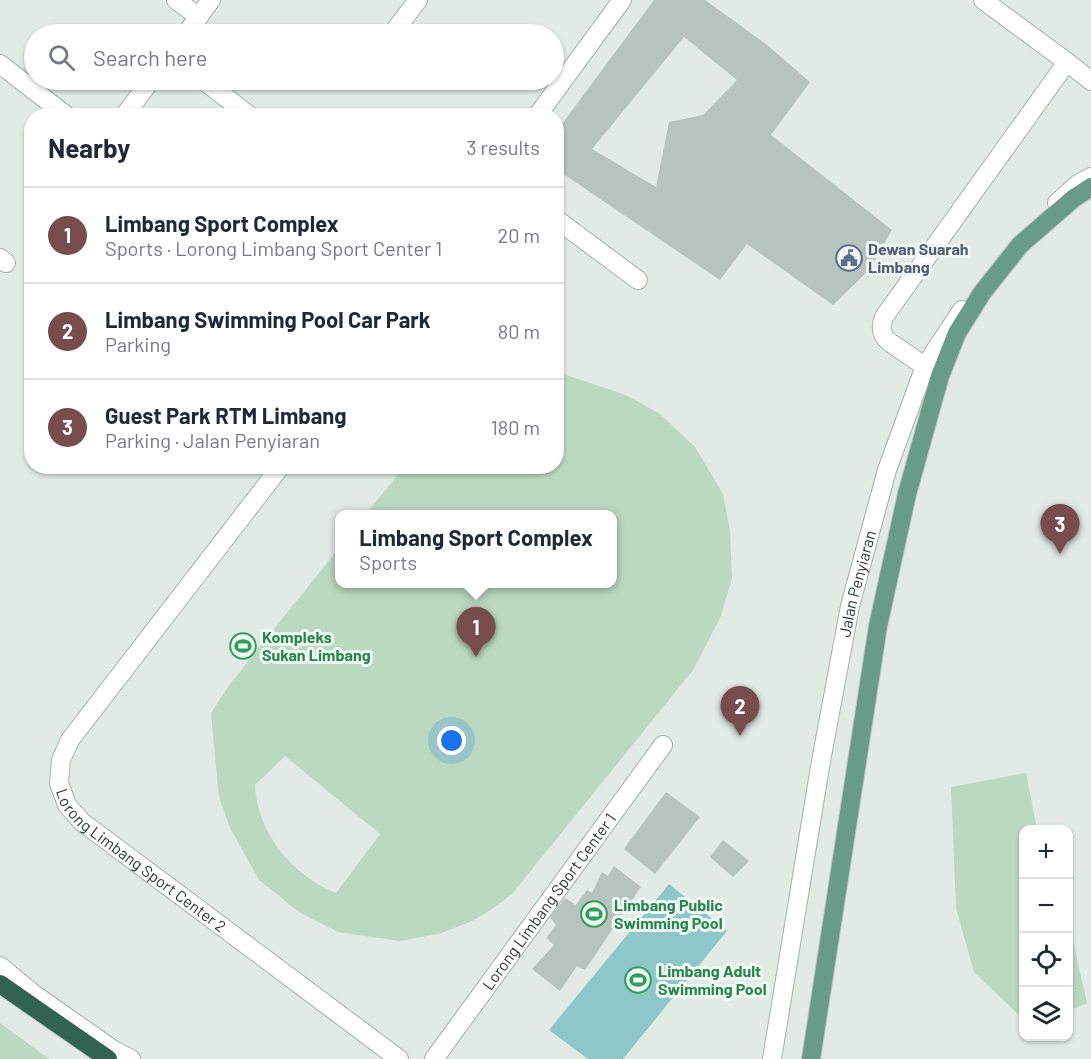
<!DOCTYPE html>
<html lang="en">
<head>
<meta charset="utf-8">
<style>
  body { margin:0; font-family:Barlow,sans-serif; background:#f6f6f7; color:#1f2937 }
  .controls { position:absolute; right:18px; bottom:18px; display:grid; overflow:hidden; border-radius:12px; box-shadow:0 2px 4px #0004 }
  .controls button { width:54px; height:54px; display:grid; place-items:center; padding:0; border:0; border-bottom:2px solid #e0e1e3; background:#fff; color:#1f2937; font:30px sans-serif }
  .you { position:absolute; left:452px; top:741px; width:21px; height:21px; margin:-15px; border:4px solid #fff; border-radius:50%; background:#1a73e8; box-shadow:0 0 0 9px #1a73e833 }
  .badge { display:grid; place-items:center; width:39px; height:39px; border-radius:50%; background:#784c4c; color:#fff; font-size:20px; font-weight:700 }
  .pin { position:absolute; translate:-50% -50px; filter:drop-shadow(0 2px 3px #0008) }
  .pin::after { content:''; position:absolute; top:32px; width:21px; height:18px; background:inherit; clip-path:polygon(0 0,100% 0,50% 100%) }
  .popup { position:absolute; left:335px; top:510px; width:282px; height:78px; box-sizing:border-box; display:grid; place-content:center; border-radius:12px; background:#fff; filter:drop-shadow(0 2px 4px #0005); font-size:20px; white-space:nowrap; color:#747a83 }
  .popup b { font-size:22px; color:#1f2937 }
  .popup::after { content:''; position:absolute; left:50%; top:100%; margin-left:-12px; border:12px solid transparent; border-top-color:#fff }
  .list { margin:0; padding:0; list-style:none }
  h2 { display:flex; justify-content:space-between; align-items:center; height:78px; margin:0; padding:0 24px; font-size:26px }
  h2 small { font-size:20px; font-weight:400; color:#747a83 }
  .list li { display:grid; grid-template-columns:39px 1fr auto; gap:18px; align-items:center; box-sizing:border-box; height:96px; padding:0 24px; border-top:2px solid #e0e1e3 }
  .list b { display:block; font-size:22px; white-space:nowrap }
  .list p { margin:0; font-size:20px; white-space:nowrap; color:#747a83 }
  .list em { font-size:20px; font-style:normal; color:#747a83 }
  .icon { flex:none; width:33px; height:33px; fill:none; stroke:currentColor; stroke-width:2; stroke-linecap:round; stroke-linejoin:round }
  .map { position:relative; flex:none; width:1091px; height:1059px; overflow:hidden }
  .search { position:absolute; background:#fff; box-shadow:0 2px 4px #0004; left:24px; top:24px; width:540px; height:66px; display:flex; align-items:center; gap:15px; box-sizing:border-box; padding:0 21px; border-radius:33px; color:#747a83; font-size:22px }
  .panel { position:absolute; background:#fff; box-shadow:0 2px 4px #0004; left:24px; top:108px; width:540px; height:366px; border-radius:24px }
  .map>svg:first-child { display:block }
  .green { fill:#bbd9c0; fill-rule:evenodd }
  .water { fill:#8ec7ca }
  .building { fill:#b6c4bd; fill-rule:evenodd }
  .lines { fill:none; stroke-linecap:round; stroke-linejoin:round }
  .minor-casing { stroke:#a4b1ab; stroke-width:20 }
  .major-casing { stroke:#bdc4c1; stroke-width:20 }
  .highway-casing { stroke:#bdc4c1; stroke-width:20 }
  .minor { stroke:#fff; stroke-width:18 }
  .major { stroke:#699b89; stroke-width:18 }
  .highway { stroke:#326252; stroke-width:18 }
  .labels { text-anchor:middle; stroke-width:6; stroke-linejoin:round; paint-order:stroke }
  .service-label { font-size:16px; font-weight:bold; fill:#4e5e75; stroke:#f1f7f3; text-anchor:start }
  .street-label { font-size:16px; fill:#233930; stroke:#f1f7f3 }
  .leisure-label { font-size:16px; font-weight:bold; fill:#27864d; stroke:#f1f7f3; text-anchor:start }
</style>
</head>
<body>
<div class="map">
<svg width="1091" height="1059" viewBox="0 0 1091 1059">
  <rect width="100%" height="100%" fill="#e1eae5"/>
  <path class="green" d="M557 372 626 395 660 414 695 447 723 494 730 531 732 578 721 616 693 670 512 894 495 907 472 921 439 934 399 941 338 932 299 912 259 880 230 828 219 797 211 713 230 684 339 548 340 584H612V514H366L404 467 556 466ZM285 756 380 834 336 893C293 876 257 833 255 785Z
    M1026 773 1037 829 1024 830 1023 1019 974 972 956 908 951 787Z
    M1069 923 1087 1003 1069 1011H1068Z
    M0 1023 49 1059H0Z"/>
  <path class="water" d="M669 884 727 931 623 1059H588L549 1030Z"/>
  <path class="building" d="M654 0H705L767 45 810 82 771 135 892 230 869 270 833 305 747 244 720 280 556 169V132ZM684 37 737 80 703 115 669 122 656 187 592 149Z
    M666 792 700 817 655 874 624 849Z
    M723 840 749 861 733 877 710 857Z
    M614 866 641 887 585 970 577 966 560 991 532 969 554 945 546 938 556 925 550 917 565 898 576 905 587 890 592 893 602 872 608 876Z"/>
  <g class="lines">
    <g class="minor-casing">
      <g id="minor">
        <path d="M176 0 199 17"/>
        <path d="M983 0 1067 62 1091 81"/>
        <path d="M186 34 211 0"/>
        <path d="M392 34 418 0"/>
        <path d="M0 64 67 116"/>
        <path d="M203 80 250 116"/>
        <path d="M124 116 151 80"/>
        <path d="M537 116 622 0"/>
        <path d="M1057 203 1078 184 1091 177"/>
        <path d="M556 219 638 280"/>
        <path d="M0 258 6 263"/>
        <path d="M933 372 888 341C881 334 880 327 884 317L1067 62"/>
        <path id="s1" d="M281 466 70 740 61 760 59 783 67 805 82 822 399 1059"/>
        <path d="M0 966 31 992 112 1049 131 1059"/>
        <path id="s2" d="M434 1059 663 745"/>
        <path id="s3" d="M772 1059 821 761 850 606 887 470 925 366 962 310"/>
      </g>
    </g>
    <g class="major-casing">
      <path id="major" d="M811 1059 878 626 907 494 940 376 957 333 982 293 1020 245 1074 198 1091 187"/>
    </g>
    <g class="highway-casing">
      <path id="highway" d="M0 984 108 1059"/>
    </g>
    <use href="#minor" class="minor"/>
    <use href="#major" class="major"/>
    <use href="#highway" class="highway"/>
  </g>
  <defs>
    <g id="civic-ring" transform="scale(1.35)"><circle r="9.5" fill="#f1f7f3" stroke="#5c6f8a" stroke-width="1.5"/><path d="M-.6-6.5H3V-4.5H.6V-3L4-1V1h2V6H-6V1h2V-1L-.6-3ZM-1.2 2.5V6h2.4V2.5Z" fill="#5c6f8a"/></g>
    <g id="stadium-ring" transform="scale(1.35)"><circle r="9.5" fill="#f1f7f3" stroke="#2e9e5b" stroke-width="1.5"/><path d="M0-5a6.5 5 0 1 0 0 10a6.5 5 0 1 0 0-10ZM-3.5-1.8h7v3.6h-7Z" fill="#2e9e5b"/></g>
  </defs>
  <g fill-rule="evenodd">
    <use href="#civic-ring" x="849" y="258"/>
    <use href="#stadium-ring" x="243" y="646"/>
    <use href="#stadium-ring" x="594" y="914"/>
    <use href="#stadium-ring" x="638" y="980"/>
  </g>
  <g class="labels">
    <g class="service-label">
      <text x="868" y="255">Dewan Suarah<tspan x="868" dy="18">Limbang</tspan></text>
    </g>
    <g class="street-label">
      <text dy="6" stroke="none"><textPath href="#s3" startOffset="483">Jalan Penyiaran</textPath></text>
      <text dy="6" stroke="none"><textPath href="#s1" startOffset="506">Lorong Limbang Sport Center 2</textPath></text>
      <text dy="6" stroke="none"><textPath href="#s2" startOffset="195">Lorong Limbang Sport Center 1</textPath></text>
    </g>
    <g class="leisure-label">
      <text x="262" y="643">Kompleks<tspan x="262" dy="18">Sukan Limbang</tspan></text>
      <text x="614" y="911">Limbang Public<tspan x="614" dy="18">Swimming Pool</tspan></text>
      <text x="658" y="977">Limbang Adult<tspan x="658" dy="18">Swimming Pool</tspan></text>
    </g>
  </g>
</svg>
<div class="controls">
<button>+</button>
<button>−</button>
<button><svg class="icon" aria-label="locate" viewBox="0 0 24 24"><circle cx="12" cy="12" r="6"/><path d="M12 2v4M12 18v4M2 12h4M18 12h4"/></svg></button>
<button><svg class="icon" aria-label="layers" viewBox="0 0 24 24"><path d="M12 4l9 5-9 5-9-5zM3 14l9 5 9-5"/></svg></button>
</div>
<div class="you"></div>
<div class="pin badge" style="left:476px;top:657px">1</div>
<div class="popup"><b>Limbang Sport Complex</b>Sports</div>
<div class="pin badge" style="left:740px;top:736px">2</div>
<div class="pin badge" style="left:1060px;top:554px">3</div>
<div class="search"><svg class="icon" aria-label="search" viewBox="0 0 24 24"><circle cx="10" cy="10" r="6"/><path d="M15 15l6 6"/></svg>Search here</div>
<section class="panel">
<h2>Nearby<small>3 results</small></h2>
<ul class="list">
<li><span class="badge">1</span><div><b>Limbang Sport Complex</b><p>Sports · Lorong Limbang Sport Center 1</p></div><em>20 m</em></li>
<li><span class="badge">2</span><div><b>Limbang Swimming Pool Car Park</b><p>Parking</p></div><em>80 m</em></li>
<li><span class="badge">3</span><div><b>Guest Park RTM Limbang</b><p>Parking · Jalan Penyiaran</p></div><em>180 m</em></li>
</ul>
</section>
</div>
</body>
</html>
